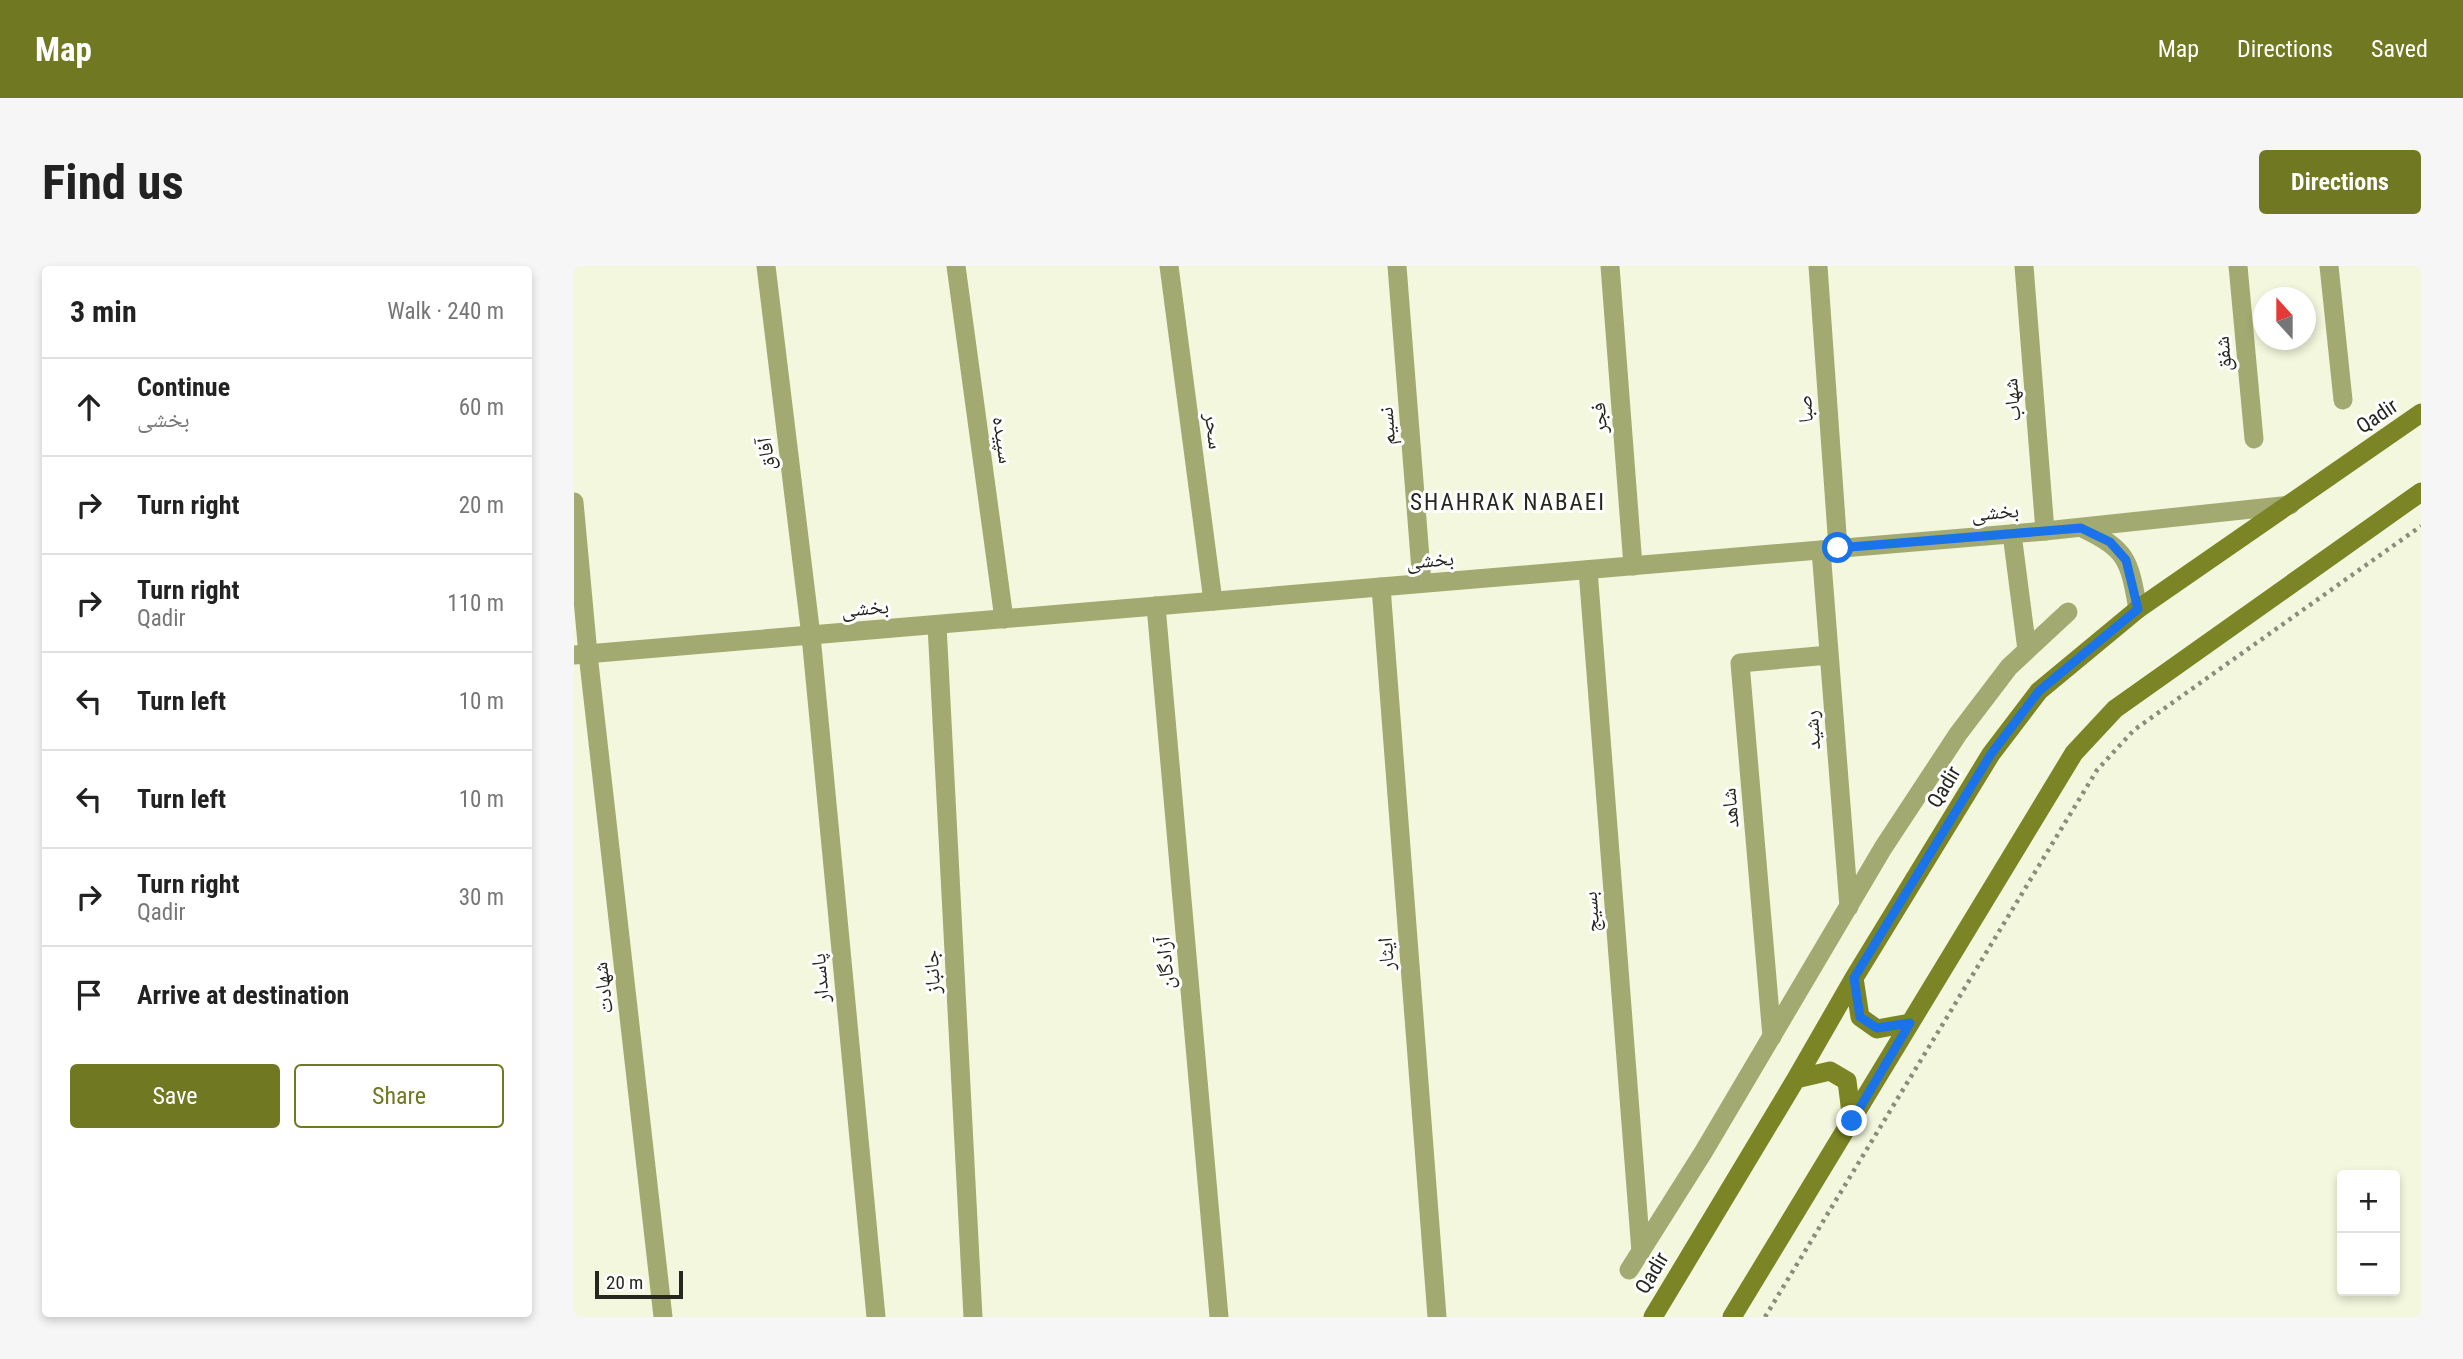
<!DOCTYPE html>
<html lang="en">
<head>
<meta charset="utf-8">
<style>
  body { margin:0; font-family:"Roboto Condensed","Noto Naskh Arabic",sans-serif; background:#f6f6f6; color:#222 }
  .controls { position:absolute; right:21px; bottom:21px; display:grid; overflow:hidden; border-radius:7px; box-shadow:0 4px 10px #0003 }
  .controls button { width:63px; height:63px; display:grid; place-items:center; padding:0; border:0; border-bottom:2px solid #e0e0e0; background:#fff; color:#222; font:35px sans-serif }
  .compass { position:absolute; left:1679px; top:21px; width:63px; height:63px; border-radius:50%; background:#fff; box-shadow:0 4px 10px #0003; rotate:339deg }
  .scale { position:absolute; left:21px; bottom:18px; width:88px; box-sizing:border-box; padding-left:7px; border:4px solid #26271e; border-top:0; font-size:19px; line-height:24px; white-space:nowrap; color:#26271e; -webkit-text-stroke:5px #fff; paint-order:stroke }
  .stop { position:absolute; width:21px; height:21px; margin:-16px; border:5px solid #1a73e8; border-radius:50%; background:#fff }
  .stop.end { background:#1a73e8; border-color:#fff; box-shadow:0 2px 7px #0008 }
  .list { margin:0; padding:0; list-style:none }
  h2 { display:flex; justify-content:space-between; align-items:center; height:91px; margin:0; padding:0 28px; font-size:30px }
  h2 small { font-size:23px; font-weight:400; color:#767676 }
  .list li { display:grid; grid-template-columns:46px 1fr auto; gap:21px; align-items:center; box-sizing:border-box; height:98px; padding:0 28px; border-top:2px solid #e0e0e0 }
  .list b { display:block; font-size:26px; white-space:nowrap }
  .list p { margin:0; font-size:23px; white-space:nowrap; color:#767676 }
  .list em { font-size:23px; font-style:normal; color:#767676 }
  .actions { display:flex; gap:14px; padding:21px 28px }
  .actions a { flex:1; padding:16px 0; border:2px solid #717822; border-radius:7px; text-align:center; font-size:24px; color:#717822 }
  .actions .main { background:#717822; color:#fff }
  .icon { flex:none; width:38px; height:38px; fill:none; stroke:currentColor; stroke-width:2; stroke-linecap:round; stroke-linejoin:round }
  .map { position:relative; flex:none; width:1847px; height:1051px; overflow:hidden; border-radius:7px }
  header { display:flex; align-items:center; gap:42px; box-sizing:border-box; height:98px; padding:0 35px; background:#717822; color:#fff }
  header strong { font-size:33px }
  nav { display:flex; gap:38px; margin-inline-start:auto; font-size:24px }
  .intro { display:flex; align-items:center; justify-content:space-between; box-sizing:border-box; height:168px; padding:0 42px }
  h1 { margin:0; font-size:49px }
  .button { padding:18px 32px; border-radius:7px; background:#717822; color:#fff; font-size:24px; font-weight:700 }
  main { display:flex; gap:42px; padding:0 42px }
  aside { flex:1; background:#fff; border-radius:7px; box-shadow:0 4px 10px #0003 }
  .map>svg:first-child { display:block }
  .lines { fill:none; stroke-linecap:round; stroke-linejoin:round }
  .path { stroke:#8b8d7c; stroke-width:4.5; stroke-dasharray:3.5 5; stroke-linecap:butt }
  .minor { stroke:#a2aa71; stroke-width:19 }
  .tertiary { stroke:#a2aa71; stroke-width:19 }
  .secondary { stroke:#7c8525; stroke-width:19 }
  .route { stroke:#1a73e8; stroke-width:9 }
  .labels { text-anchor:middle; stroke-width:6; stroke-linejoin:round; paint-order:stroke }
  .street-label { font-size:21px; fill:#26271e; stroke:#fff }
  .neighbourhood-label { font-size:23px; letter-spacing:2px; fill:#26271e; stroke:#fff }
</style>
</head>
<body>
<header>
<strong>Map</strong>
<nav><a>Map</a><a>Directions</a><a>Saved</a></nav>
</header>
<div class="intro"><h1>Find us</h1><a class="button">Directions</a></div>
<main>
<aside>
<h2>3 min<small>Walk · 240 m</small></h2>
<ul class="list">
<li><svg class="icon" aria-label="ahead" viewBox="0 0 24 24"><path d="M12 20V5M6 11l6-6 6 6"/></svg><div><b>Continue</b><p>بخشی</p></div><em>60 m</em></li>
<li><svg class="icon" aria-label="right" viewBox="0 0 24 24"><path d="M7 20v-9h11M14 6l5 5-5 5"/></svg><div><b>Turn right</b></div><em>20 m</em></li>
<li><svg class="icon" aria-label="right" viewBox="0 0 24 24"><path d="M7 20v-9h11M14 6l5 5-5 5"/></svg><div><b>Turn right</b><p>Qadir</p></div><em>110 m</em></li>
<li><svg class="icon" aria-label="left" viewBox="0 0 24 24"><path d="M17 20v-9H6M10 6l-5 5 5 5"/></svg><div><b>Turn left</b></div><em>10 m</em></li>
<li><svg class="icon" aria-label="left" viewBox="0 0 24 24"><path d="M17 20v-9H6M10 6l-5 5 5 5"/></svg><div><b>Turn left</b></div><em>10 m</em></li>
<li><svg class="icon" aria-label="right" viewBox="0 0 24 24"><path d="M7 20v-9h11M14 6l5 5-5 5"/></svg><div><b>Turn right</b><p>Qadir</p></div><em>30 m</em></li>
<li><svg class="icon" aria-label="arrive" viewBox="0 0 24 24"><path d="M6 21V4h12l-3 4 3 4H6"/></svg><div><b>Arrive at destination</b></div></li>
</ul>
<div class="actions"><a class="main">Save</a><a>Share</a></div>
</aside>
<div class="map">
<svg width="1847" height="1051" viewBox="0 0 1847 1051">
  <rect width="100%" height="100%" fill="#f3f7dd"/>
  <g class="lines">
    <path class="path" d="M1191 1051 1523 504 1560 464 1847 260"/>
    <path class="minor" d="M192 0 237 370 302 1051
      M382 0 430 353
      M595 0 639 335
      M823 0 848 317
      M1036 0 1059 300
      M1244 0 1264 282
      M1450 0 1471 265
      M1664 0 1680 173
      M1755 0 1769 134
      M0 236 14 388 89 1051
      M1438 268 1453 384
      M1247 284 1275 641
      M1014 304 1067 986
      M807 321 863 1051
      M582 340 645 1051
      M363 359 399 1051
      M1198 771 1166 397 1255 389
      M1055 1004 1130 885 1309 582 1384 468 1435 401 1494 346"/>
    <path class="tertiary" d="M1508 262C1554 284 1555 294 1564 343
      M0 389 1471 265 1716 239"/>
    <path class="secondary" d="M1280 712 1286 751 1303 763 1336 757
      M1222 813 1256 805 1273 815 1278 855
      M1079 1051 1222 813 1280 712 1417 488 1465 425 1564 343 1847 147
      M1158 1051 1500 487 1541 443 1847 226"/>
  </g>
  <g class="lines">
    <path class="route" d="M1264 282 1507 262 1536 276 1552 294 1564 343 1465 425 1417 488 1280 712 1286 751 1303 762 1336 757 1278 855"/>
  </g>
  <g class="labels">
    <g class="street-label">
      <text transform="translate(1649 88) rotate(-95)" y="7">شفق</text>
      <text transform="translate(1438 134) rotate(-95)" y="7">شهاب</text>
      <text transform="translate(1231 143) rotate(-94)" y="7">صبا</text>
      <text transform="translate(1803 150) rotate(-34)" y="7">Qadir</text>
      <text transform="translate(1025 152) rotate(-94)" y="7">فجر</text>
      <text transform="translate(813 160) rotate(-94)" y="7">نسیم</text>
      <text transform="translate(640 165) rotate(83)" y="7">سحر</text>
      <text transform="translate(429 174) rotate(82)" y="7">سپیده</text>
      <text transform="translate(192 188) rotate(-97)" y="7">آفاق</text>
      <text transform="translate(1421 246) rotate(-5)" y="7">بخشی</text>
      <text transform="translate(856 294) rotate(-5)" y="7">بخشی</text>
      <text transform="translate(291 342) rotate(-5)" y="7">بخشی</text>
      <text transform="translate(1238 464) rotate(-94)" y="7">رشید</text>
      <text transform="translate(1370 521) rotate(-59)" y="7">Qadir</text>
      <text transform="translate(1156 542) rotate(-95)" y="7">شاهد</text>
      <text transform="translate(1017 646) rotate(-94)" y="7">بسیج</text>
      <text transform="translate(812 688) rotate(-94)" y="7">ایثار</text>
      <text transform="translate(591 697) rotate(-95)" y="7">آزادگان</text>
      <text transform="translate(358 706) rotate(-93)" y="7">جانباز</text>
      <text transform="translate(246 712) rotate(-95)" y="7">پاسدار</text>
      <text transform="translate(29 722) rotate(-97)" y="7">شهادت</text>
      <text transform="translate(1078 1007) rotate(-59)" y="7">Qadir</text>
    </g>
    <g class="neighbourhood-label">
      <text x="934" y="244">SHAHRAK NABAEI</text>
    </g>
  </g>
</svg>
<div class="controls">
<button>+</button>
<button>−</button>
</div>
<svg class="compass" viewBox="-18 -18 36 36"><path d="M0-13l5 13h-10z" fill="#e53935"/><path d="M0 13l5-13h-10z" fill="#767676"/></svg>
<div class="scale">20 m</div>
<div class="stop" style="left:1264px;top:282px"></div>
<div class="stop end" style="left:1278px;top:855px"></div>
</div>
</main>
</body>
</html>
